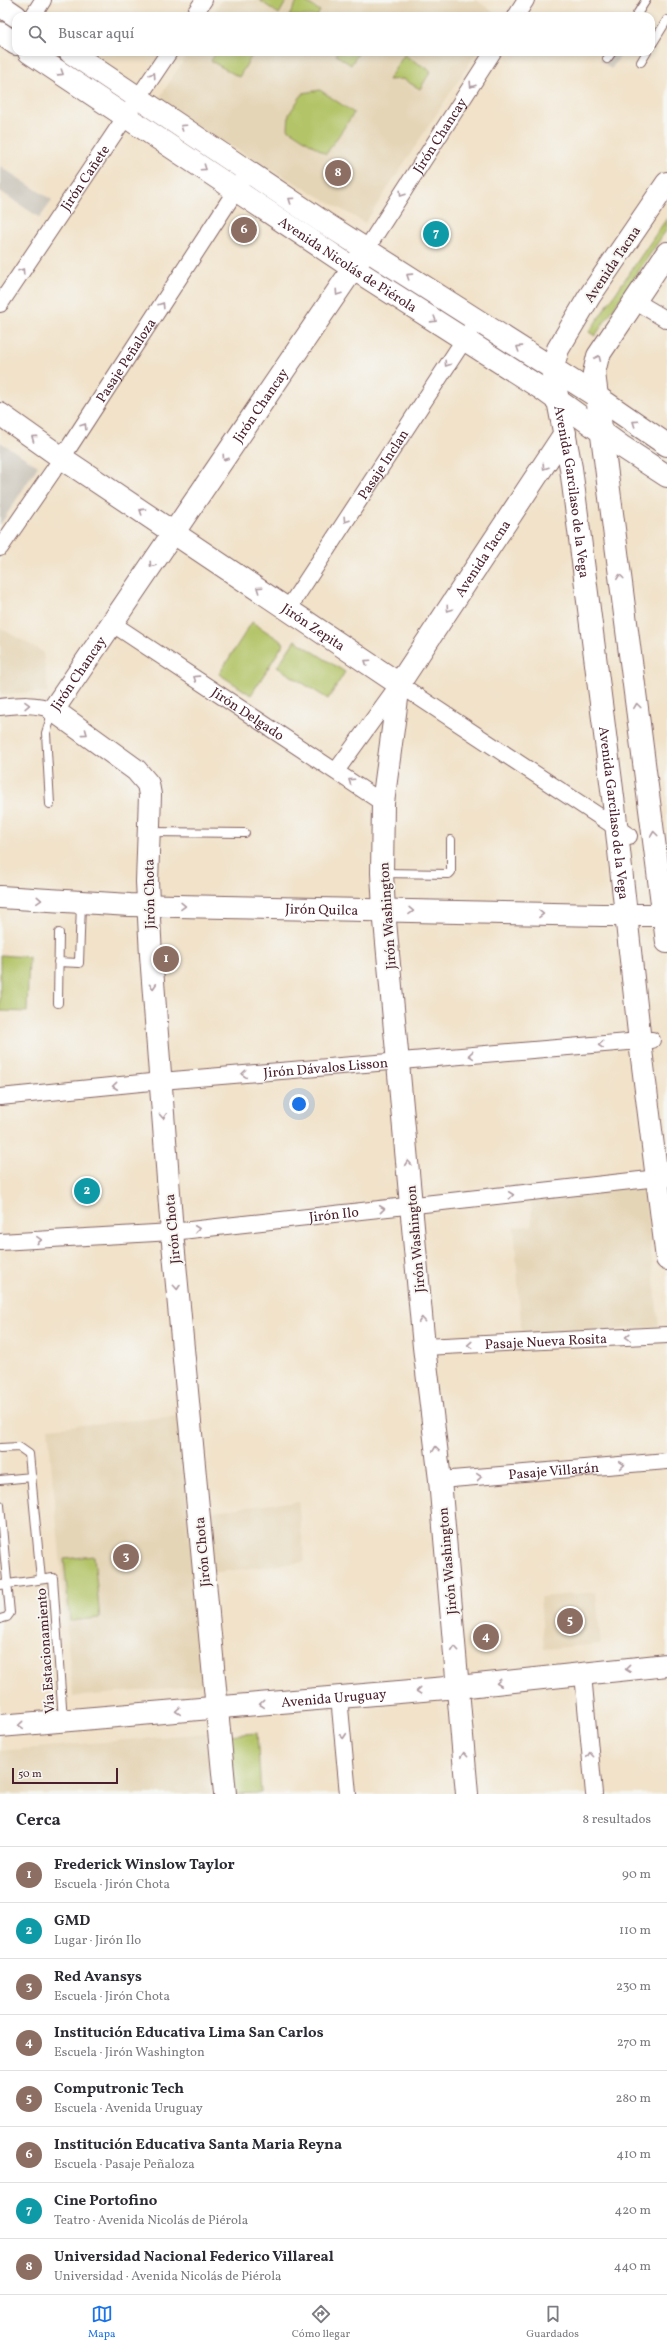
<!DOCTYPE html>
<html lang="es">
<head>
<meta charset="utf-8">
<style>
  body { margin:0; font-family:Vollkorn,serif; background:#f7f7f7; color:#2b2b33 }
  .scale { position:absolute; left:12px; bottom:10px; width:106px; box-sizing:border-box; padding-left:4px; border:2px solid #4a1f2b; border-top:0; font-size:11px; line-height:14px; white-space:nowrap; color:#4a1f2b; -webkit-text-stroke:3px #f6f6f2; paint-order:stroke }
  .you { position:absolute; left:299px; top:1104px; width:14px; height:14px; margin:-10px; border:3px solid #fff; border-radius:50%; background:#1a73e8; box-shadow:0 0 0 6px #1a73e833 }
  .badge { display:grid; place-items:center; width:26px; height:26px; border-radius:50%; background:#1a73e8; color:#fff; font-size:13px; font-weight:700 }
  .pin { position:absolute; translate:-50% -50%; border:2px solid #fff; box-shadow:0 1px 4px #0006 }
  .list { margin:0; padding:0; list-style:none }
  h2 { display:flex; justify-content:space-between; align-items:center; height:52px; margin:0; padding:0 16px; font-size:17px }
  h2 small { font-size:13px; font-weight:400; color:#7c7c81 }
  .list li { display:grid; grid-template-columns:26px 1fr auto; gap:12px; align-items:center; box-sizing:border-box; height:56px; padding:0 16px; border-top:1px solid #e1e1e2 }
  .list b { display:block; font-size:15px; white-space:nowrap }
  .list p { margin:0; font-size:13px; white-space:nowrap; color:#7c7c81 }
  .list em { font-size:13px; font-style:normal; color:#7c7c81 }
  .icon { flex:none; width:22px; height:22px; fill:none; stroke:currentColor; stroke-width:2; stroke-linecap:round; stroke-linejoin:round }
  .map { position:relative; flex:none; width:667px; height:1794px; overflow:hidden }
  .search { position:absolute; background:#fff; box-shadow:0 2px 6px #0003; left:12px; right:12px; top:12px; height:44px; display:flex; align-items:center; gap:10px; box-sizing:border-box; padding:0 14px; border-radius:12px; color:#7c7c81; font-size:15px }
  .sheet { height:500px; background:#fff }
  nav { display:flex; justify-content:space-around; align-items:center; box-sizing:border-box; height:56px; border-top:1px solid #e1e1e2; background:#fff; font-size:11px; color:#7c7c81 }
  nav a { display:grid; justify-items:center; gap:2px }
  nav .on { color:#1a73e8 }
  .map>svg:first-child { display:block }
  .built { fill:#e5d5b7 }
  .industrial { fill:#c9c3b8 }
  .green { fill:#b3c467; stroke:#7e7249 }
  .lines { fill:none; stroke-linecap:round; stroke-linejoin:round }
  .lane-casing { stroke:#846362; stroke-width:10 }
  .street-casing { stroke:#846362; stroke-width:18 }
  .secondary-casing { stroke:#846362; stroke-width:24 }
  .primary-casing { stroke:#846362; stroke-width:24 }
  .lane { stroke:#fff; stroke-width:8 }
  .street { stroke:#fff; stroke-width:16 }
  .secondary { stroke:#fff; stroke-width:22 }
  .primary { stroke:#fff; stroke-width:22 }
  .oneway { stroke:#ae9aa0 }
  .labels { text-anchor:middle; stroke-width:4; stroke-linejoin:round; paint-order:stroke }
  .street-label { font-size:14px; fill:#4a1f2b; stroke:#f6f6f2 }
</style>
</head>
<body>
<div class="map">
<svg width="667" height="1794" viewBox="0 0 667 1794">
  <rect width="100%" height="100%" fill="#f6f6f2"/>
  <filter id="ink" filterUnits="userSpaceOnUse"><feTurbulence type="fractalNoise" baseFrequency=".025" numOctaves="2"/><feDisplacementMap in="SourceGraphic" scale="8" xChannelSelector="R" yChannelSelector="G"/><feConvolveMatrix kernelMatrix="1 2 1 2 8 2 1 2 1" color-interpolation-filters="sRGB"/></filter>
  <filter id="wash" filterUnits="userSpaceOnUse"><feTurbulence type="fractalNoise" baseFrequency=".012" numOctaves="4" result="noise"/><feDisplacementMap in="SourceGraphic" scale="16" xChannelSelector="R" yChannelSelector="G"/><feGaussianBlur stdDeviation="0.9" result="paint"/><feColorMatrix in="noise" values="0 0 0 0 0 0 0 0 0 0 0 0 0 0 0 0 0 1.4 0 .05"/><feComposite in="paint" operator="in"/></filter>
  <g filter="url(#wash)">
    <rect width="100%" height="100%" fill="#f1e2c9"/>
    <path class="built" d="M222 0H476L499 16H211Z
      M189 52H477L365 223 156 103Z
      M0 628 43 652 48 692 0 694Z
      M644 1186 659 1326 522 1337 514 1227 532 1226 531 1199Z
      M179 1416 204 1685 73 1697 48 1428Z
      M298 1501 305 1562 211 1573 204 1512Z
      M596 1592 601 1644 544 1649 540 1597Z
      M206 1733 211 1794H0V1751Z"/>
    <path class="industrial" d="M605 52H624L611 69 600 60Z
      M0 166 52 200 40 218 0 191Z
      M0 442 38 466 0 525Z"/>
    <path class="green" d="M259 0H287L279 14Z
      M298 0H303L320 11 317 16H289Z
      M216 52H254L239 77 211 61Z
      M337 52H359L351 65 336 55Z
      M404 55 431 71 420 89 403 79 388 80Z
      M320 90 354 113 326 154 288 129 289 114 303 93Z
      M667 218V229L595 336 589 332Z
      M252 622 284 643 251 695 219 674Z
      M295 640 345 672 328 699 277 667Z
      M0 955 29 957 27 1012 0 1011Z
      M94 1556 100 1618 70 1621 64 1559Z
      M257 1733 261 1793 231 1794 227 1735Z"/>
  </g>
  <g filter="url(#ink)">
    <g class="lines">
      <g class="lane-casing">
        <path id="lane" d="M636 16 646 0
          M651 46 667 20
          M607 59 612 52
          M641 62 647 52
          M50 804 46 733 53 711
          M150 832 245 833
          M383 873 449 874 451 872V840
          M58 962 79 963 81 903
          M58 1003 59 933
          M0 1448 19 1447 29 1454 41 1579
          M0 1480 32 1477
          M0 1505 10 1613 7 1617 0 1619
          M0 1585 53 1578 63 1720"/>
      </g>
      <g class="street-casing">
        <g id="street">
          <path d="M33 16 43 0"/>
          <path d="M193 16 204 0"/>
          <path d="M516 16 526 0"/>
          <path id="s1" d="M367 248 493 52"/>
          <path d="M635 301 667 320"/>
          <path id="s2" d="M0 304 169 52"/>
          <path id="s3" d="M0 548 62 458 242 181"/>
          <path id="s4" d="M288 609 477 320"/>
          <path id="s5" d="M113 624 383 803"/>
          <path d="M0 707C19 705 35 703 53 710"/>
          <path d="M336 771 399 684 629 836"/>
          <path id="s6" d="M0 1097 161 1081 652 1040"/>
          <path id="s7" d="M0 1242 172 1232 667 1177"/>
          <path id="s8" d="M424 1347 667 1335"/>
          <path id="s9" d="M440 1480 667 1461"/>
          <path d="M583 1674 594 1794"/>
          <path d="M339 1697 348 1794"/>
        </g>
      </g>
      <g class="secondary-casing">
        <g id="secondary">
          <path d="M0 5 16 16"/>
          <path d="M0 33 16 44"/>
          <path id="s10" d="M29 52 354 269 542 389 621 446 667 476"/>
          <path d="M70 52 323 222 596 396 667 445"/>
          <path id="s11" d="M0 414 62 458 399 684"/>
          <path id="s12" d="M0 897 130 905 602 915H664L667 910"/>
          <path id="s13" d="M0 1726 458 1687 667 1665"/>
          <path id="s14" d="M225 1794 172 1232 151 955 147 882 150 795 148 784 136 770 53 710 367 248"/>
          <path id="s15" d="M467 1794 440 1480 424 1347 384 910 382 873 383 803 399 684 565 433"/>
        </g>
      </g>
      <g class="primary-casing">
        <g id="primary">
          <path id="s16" d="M667 183 589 297 558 349 552 369 571 468 614 805 640 1042 667 1259"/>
          <path d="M667 253 598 356 594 373 667 942"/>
        </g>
      </g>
      <use href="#lane" class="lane"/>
      <use href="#street" class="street"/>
      <use href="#secondary" class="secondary"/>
      <use href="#primary" class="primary"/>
    </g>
    <defs><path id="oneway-chevron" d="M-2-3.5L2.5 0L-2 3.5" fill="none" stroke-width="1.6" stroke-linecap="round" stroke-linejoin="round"/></defs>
    <g class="oneway">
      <use href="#oneway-chevron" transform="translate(61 73) rotate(33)"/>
      <use href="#oneway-chevron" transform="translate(153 75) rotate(-56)"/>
      <use href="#oneway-chevron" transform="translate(472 85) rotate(123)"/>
      <use href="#oneway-chevron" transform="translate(183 127) rotate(-146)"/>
      <use href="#oneway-chevron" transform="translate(204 168) rotate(34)"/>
      <use href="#oneway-chevron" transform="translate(402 194) rotate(123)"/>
      <use href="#oneway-chevron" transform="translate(291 200) rotate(-146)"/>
      <use href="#oneway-chevron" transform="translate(22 271) rotate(-56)"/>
      <use href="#oneway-chevron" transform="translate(409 276) rotate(-147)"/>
      <use href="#oneway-chevron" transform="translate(338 293) rotate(124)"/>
      <use href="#oneway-chevron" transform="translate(162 305) rotate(-57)"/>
      <use href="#oneway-chevron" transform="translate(434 320) rotate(32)"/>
      <use href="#oneway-chevron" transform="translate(519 348) rotate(-147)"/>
      <use href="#oneway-chevron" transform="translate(598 358) rotate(-66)"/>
      <use href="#oneway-chevron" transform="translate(447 364) rotate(123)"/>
      <use href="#oneway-chevron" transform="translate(635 423) rotate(-146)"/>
      <use href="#oneway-chevron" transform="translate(84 426) rotate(-57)"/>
      <use href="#oneway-chevron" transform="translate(34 438) rotate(-144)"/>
      <use href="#oneway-chevron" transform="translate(225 458) rotate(124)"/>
      <use href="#oneway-chevron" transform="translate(545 467) rotate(124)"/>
      <use href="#oneway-chevron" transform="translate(142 511) rotate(-147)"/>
      <use href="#oneway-chevron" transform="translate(346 520) rotate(123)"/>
      <use href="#oneway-chevron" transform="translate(152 565) rotate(124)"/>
      <use href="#oneway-chevron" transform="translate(620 577) rotate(-97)"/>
      <use href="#oneway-chevron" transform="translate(259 589) rotate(-146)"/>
      <use href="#oneway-chevron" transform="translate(449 609) rotate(124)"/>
      <use href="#oneway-chevron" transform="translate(367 662) rotate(-146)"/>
      <use href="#oneway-chevron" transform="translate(196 678) rotate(-147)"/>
      <use href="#oneway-chevron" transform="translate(27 705) rotate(-1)"/>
      <use href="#oneway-chevron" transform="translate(637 706) rotate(-97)"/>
      <use href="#oneway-chevron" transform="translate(85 733) rotate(36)"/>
      <use href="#oneway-chevron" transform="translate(351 781) rotate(-146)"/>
      <use href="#oneway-chevron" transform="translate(654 834) rotate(-97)"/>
      <use href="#oneway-chevron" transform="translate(39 900) rotate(4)"/>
      <use href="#oneway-chevron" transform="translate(183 906) rotate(1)"/>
      <use href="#oneway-chevron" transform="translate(411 911) rotate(1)"/>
      <use href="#oneway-chevron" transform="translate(541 914) rotate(1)"/>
      <use href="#oneway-chevron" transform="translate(153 986) rotate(86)"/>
      <use href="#oneway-chevron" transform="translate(601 1045) rotate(175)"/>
      <use href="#oneway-chevron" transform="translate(471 1055) rotate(175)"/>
      <use href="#oneway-chevron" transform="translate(244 1074) rotate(175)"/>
      <use href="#oneway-chevron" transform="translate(115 1086) rotate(174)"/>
      <use href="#oneway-chevron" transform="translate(163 1116) rotate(86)"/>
      <use href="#oneway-chevron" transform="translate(408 1163) rotate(-95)"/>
      <use href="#oneway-chevron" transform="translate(511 1195) rotate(-6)"/>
      <use href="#oneway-chevron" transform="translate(382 1209) rotate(-6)"/>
      <use href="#oneway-chevron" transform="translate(197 1229) rotate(-6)"/>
      <use href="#oneway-chevron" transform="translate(39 1240) rotate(-3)"/>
      <use href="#oneway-chevron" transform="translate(177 1287) rotate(85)"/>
      <use href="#oneway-chevron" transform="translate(422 1320) rotate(-95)"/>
      <use href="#oneway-chevron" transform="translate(628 1337) rotate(177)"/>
      <use href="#oneway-chevron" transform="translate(470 1345) rotate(177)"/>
      <use href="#oneway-chevron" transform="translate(436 1449) rotate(-97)"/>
      <use href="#oneway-chevron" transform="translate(622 1465) rotate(-5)"/>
      <use href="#oneway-chevron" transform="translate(479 1477) rotate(-5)"/>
      <use href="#oneway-chevron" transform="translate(455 1649) rotate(-95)"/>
      <use href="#oneway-chevron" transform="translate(628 1669) rotate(174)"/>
      <use href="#oneway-chevron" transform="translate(499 1683) rotate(174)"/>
      <use href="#oneway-chevron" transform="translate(419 1691) rotate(175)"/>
      <use href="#oneway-chevron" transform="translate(262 1704) rotate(175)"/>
      <use href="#oneway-chevron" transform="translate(178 1711) rotate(175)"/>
      <use href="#oneway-chevron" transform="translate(21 1725) rotate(175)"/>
      <use href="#oneway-chevron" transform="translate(343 1736) rotate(85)"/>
      <use href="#oneway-chevron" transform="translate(464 1755) rotate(-95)"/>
      <use href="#oneway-chevron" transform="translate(590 1755) rotate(-95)"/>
    </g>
  </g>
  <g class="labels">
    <g class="street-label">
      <text dy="5" stroke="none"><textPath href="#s1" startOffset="134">Jirón Chancay</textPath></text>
      <text dy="5" stroke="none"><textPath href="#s2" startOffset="152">Jirón Cañete</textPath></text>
      <text dy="5" stroke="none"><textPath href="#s10" startOffset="383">Avenida Nicolás de Piérola</textPath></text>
      <text transform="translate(612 264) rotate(-56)" y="5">Avenida Tacna</text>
      <text dy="5" stroke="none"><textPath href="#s3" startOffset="226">Pasaje Peñaloza</textPath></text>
      <text dy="5" stroke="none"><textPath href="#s14" startOffset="1503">Jirón Chancay</textPath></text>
      <text dy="5" stroke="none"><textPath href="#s4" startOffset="173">Pasaje Inclan</textPath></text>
      <text dy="5" stroke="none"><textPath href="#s16" startOffset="344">Avenida Garcilaso de la Vega</textPath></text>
      <text dy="5" stroke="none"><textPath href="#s15" startOffset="1266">Avenida Tacna</textPath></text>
      <text dy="5" stroke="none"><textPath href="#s11" startOffset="379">Jirón Zepita</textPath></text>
      <text dy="5" stroke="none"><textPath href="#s14" startOffset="1179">Jirón Chancay</textPath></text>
      <text dy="5" stroke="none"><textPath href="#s5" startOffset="162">Jirón Delgado</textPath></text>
      <text dy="5" stroke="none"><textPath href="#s16" startOffset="668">Avenida Garcilaso de la Vega</textPath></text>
      <text transform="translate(149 894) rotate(-91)" y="5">Jirón Chota</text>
      <text dy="5" stroke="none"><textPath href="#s12" startOffset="322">Jirón Quilca</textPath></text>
      <text transform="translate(387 916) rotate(-94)" y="5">Jirón Washington</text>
      <text dy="5" stroke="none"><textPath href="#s6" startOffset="327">Jirón Dávalos Lisson</textPath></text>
      <text dy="5" stroke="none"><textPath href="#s7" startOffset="335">Jirón Ilo</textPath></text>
      <text transform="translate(172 1229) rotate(-95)" y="5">Jirón Chota</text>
      <text transform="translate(415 1239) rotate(-95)" y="5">Jirón Washington</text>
      <text dy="5" stroke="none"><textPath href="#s8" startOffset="122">Pasaje Nueva Rosita</textPath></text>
      <text dy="5" stroke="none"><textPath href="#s9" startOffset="114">Pasaje Villarán</textPath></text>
      <text transform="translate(202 1552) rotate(-95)" y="5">Jirón Chota</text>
      <text transform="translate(447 1561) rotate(-95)" y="5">Jirón Washington</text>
      <text transform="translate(45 1651) rotate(-94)" y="5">Vía Estacionamiento</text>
      <text dy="5" stroke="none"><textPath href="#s13" startOffset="335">Avenida Uruguay</textPath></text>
    </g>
  </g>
</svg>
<div class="scale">50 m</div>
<div class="you"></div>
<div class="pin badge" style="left:166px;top:959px;background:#8d6e63">1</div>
<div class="pin badge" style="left:87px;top:1191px;background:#0f9aa8">2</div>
<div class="pin badge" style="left:126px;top:1557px;background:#8d6e63">3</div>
<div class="pin badge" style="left:486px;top:1637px;background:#8d6e63">4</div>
<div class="pin badge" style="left:570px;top:1621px;background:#8d6e63">5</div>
<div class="pin badge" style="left:244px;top:230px;background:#8d6e63">6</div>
<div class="pin badge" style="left:436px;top:234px;background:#0f9aa8">7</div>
<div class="pin badge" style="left:338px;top:173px;background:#8d6e63">8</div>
<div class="search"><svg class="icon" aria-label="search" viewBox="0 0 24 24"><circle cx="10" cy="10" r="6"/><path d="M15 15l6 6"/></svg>Buscar aquí</div>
</div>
<section class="sheet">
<h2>Cerca<small>8 resultados</small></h2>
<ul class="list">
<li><span class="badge" style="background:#8d6e63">1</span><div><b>Frederick Winslow Taylor</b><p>Escuela · Jirón Chota</p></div><em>90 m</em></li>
<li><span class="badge" style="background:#0f9aa8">2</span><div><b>GMD</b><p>Lugar · Jirón Ilo</p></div><em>110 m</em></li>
<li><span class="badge" style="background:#8d6e63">3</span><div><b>Red Avansys</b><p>Escuela · Jirón Chota</p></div><em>230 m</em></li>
<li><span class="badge" style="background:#8d6e63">4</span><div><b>Institución Educativa Lima San Carlos</b><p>Escuela · Jirón Washington</p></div><em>270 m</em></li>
<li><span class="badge" style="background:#8d6e63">5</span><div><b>Computronic Tech</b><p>Escuela · Avenida Uruguay</p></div><em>280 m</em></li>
<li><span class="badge" style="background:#8d6e63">6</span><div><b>Institución Educativa Santa Maria Reyna</b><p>Escuela · Pasaje Peñaloza</p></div><em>410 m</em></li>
<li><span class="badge" style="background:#0f9aa8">7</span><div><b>Cine Portofino</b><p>Teatro · Avenida Nicolás de Piérola</p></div><em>420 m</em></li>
<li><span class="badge" style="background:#8d6e63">8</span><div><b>Universidad Nacional Federico Villareal</b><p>Universidad · Avenida Nicolás de Piérola</p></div><em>440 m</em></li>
</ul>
</section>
<nav>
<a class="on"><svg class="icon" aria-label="map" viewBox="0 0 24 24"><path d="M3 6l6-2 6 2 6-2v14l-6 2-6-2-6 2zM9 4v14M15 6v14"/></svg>Mapa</a>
<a><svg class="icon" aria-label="directions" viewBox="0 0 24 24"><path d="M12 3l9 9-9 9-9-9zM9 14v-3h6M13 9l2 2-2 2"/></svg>Cómo llegar</a>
<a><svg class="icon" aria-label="saved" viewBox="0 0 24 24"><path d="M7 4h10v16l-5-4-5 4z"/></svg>Guardados</a>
</nav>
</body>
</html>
